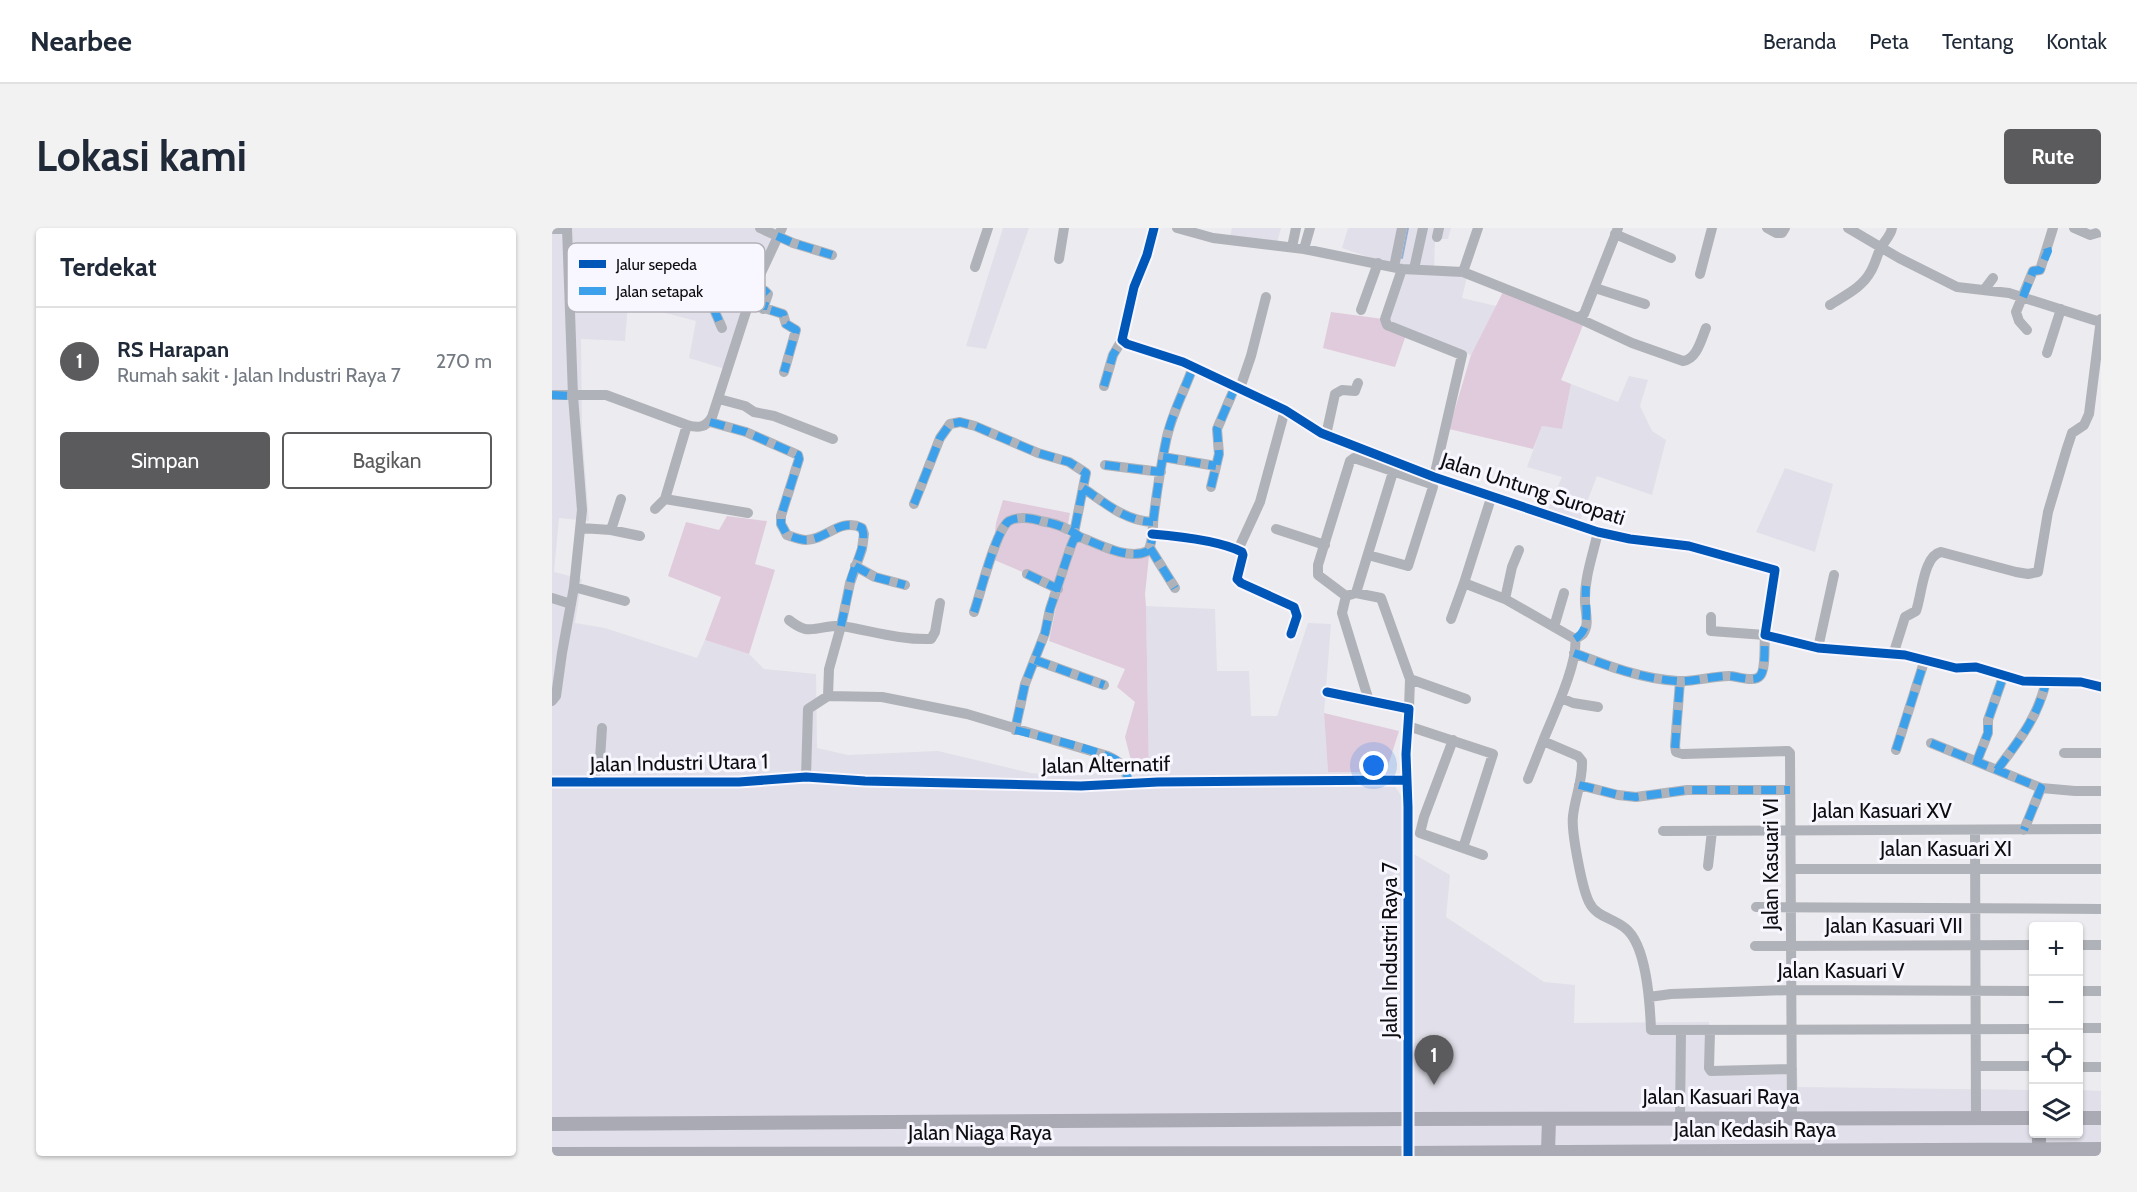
<!DOCTYPE html>
<html lang="id">
<head>
<meta charset="utf-8">
<style>
  body { margin:0; font-family:Cabin,sans-serif; background:#f2f2f3; color:#1f2937 }
  .controls { position:absolute; right:18px; bottom:18px; display:grid; overflow:hidden; border-radius:6px; box-shadow:0 2px 4px #0004 }
  .controls button { width:54px; height:54px; display:grid; place-items:center; padding:0; border:0; border-bottom:2px solid #e0e1e3; background:#fff; color:#1f2937; font:30px sans-serif }
  .you { position:absolute; left:822px; top:538px; width:21px; height:21px; margin:-15px; border:4px solid #fff; border-radius:50%; background:#1a73e8; box-shadow:0 0 0 9px #1a73e833 }
  .badge { display:grid; place-items:center; width:39px; height:39px; border-radius:50%; background:#5b5a5d; color:#fff; font-size:20px; font-weight:700 }
  .pin { position:absolute; translate:-50% -50px; filter:drop-shadow(0 2px 3px #0008) }
  .pin::after { content:''; position:absolute; top:32px; width:21px; height:18px; background:inherit; clip-path:polygon(0 0,100% 0,50% 100%) }
  .list { margin:0; padding:0; list-style:none }
  h2 { display:flex; justify-content:space-between; align-items:center; height:78px; margin:0; padding:0 24px; font-size:26px }
  h2 small { font-size:20px; font-weight:400; color:#747a83 }
  .list li { display:grid; grid-template-columns:39px 1fr auto; gap:18px; align-items:center; box-sizing:border-box; height:108px; padding:0 24px; border-top:2px solid #e0e1e3 }
  .list b { display:block; font-size:22px; white-space:nowrap }
  .list p { margin:0; font-size:20px; white-space:nowrap; color:#747a83 }
  .list em { font-size:20px; font-style:normal; color:#747a83 }
  .actions { display:flex; gap:12px; padding:18px 24px }
  .actions a { flex:1; padding:14px 0; border:2px solid #5b5a5d; border-radius:6px; text-align:center; font-size:21px; color:#5b5a5d }
  .actions .main { background:#5b5a5d; color:#fff }
  .icon { flex:none; width:33px; height:33px; fill:none; stroke:currentColor; stroke-width:2; stroke-linecap:round; stroke-linejoin:round }
  .map { position:relative; flex:none; width:1549px; height:928px; overflow:hidden; border-radius:6px }
  header { display:flex; align-items:center; gap:36px; box-sizing:border-box; height:84px; padding:0 30px; background:#fff; border-bottom:2px solid #e0e1e3 }
  header strong { font-size:28px }
  nav { display:flex; gap:33px; margin-inline-start:auto; font-size:21px }
  .intro { display:flex; align-items:center; justify-content:space-between; box-sizing:border-box; height:144px; padding:0 36px }
  h1 { margin:0; font-size:42px }
  .button { padding:15px 27px; border-radius:6px; background:#5b5a5d; color:#fff; font-size:21px; font-weight:700 }
  main { display:flex; gap:36px; padding:0 36px }
  aside { flex:1; background:#fff; border-radius:6px; box-shadow:0 2px 4px #0004 }
  .map>svg:first-child { display:block }
  .built { fill:#e1dfe9 }
  .green { fill:#e0cbdc }
  .lines { fill:none; stroke-linecap:round; stroke-linejoin:round }
  .stream { stroke:#94afd0; stroke-width:2 }
  .minor { stroke:#b0b2b9; stroke-width:10 }
  .major { stroke:#a9aab3; stroke-width:14 }
  .quiet { stroke:#3ca1ea; stroke-width:8; stroke-dasharray:15 8; stroke-linecap:butt }
  .cycleway-casing { stroke:#f8f6ff; stroke-width:13 }
  .cycleway { stroke:#0057b8; stroke-width:9 }
  .labels { text-anchor:middle; stroke-width:6; stroke-linejoin:round; paint-order:stroke }
  .street-label { font-size:21px; fill:#0d0c0f; stroke:#f8f6ff }
  .key { fill:#f8f6ff; stroke:#b2b0b7; stroke-width:1.5 }
  .key-label { font-size:16px; fill:#0d0c0f }
</style>
</head>
<body>
<header>
<strong>Nearbee</strong>
<nav><a>Beranda</a><a>Peta</a><a>Tentang</a><a>Kontak</a></nav>
</header>
<div class="intro"><h1>Lokasi kami</h1><a class="button">Rute</a></div>
<main>
<aside>
<h2>Terdekat<small></small></h2>
<ul class="list">
<li><span class="badge">1</span><div><b>RS Harapan</b><p>Rumah sakit · Jalan Industri Raya 7</p></div><em>270 m</em></li>
</ul>
<div class="actions"><a class="main">Simpan</a><a>Bagikan</a></div>
</aside>
<div class="map">
<svg width="1549" height="928" viewBox="0 0 1549 928">
  <rect width="100%" height="100%" fill="#ecebef"/>
  <path class="built" d="M0 0H224L173 141 137 130 144 93 76 75 73 113 29 111 30 203 37 293 7 290 2 344 30 351 23 395 53 400 145 430 153 412 197 426 212 441 264 446 265 520 296 527 386 523 479 545 507 547 597 543 594 378 663 381 665 443H697L699 488H725L756 395 779 396 772 485 776 544H834L853 574V621L898 647 894 689 992 754 1023 757 1022 795 1157 794 1159 843 1245 842 1246 859 1481 862 1482 906H1526L1527 862 1549 863V928H0Z
    M451 0H477L434 121 414 118Z
    M680 0H729L725 15 678 8Z
    M796 0H899L896 11H883L882 41 916 44 910 70 944 78 919 127 855 104 831 91 847 40 790 20Z
    M1077 148 1096 152 1088 178 1100 203 1114 212 1100 267 1045 248 1027 295 995 284 1010 249 975 239 990 198 1010 201 1019 156 1066 174Z
    M1233 240 1281 256 1263 324 1204 304Z"/>
  <path class="green" d="M954 58 1033 92 1009 152 1019 156 1010 201 990 198 981 221 897 201 919 127Z
    M779 84 831 91 855 104 843 139 771 120Z
    M451 272 518 285 514 307 597 328 593 366 594 378 597 544H582L573 509 583 474 565 459 573 441 497 413 508 360 440 331 444 295Z
    M175 288 215 293 203 336 223 342 197 426 153 412 169 369 116 348 134 294 167 302Z
    M772 485 847 503 834 544H776Z"/>
  <g class="lines">
    <path class="stream" d="M850 30 856 0"/>
    <path class="minor" d="M208 0 241 15 280 27
      M602 0 595 27 582 59 570 112 575 116 631 134 733 182 769 205 882 249 1046 304 1078 311 1137 318 1223 342 1213 407 1266 420 1353 427 1404 440 1424 439 1471 453 1529 454 1549 459
      M625 0 661 10 752 21 850 41 911 44 1026 90 1032 86 1066 0
      M1215 0 1224 5H1230L1233 0
      M1296 0 1347 30 1405 59 1457 65 1548 94
      M1522 0 1538 7 1548 4
      M0 1H15
      M1063 6 1119 30
      M885 9 887 0
      M740 19 744 0
      M752 21 758 0
      M507 31 512 0
      M423 39 436 0
      M842 39 850 0
      M850 41 833 91 835 97 910 127 882 249
      M862 41 871 0
      M911 44 926 0
      M1148 46 1160 0
      M203 59 213 63 216 66 211 81
      M1043 60 1093 76
      M1432 62 1441 50
      M18 74 161 79 168 74 175 65 201 62
      M197 75 231 86 234 96 244 102 232 144
      M1278 77C1293 67 1310 60 1319 43 1323 36 1325 28 1328 21 1332 13 1339 8 1340 0
      M161 79 170 100
      M809 82 826 35
      M1026 90 1080 115 1131 133C1145 131 1149 112 1154 100
      M1475 102 1467 93 1464 84 1481 43 1488 42 1501 0
      M1495 125 1509 81
      M552 158 561 127 570 112
      M688 160 699 128 714 69
      M0 167H54L135 197C146 200 154 200 160 189L201 62 230 0
      M167 171 193 178 202 184 222 188 281 211
      M158 194 194 204 246 227 247 231 229 288V296L235 307C241 309 248 312 254 312 274 312 288 289 310 300L312 306 310 321 298 355 289 398 277 441 276 468
      M774 207 783 166 790 162 803 163 806 155
      M611 229 664 238
      M553 237 609 244
      M659 259 667 226 665 201 683 159
      M531 260C553 275 573 293 601 294
      M940 267 912 355 953 371 1023 411C1027 434 1000 490 991 513L1026 528 1030 533C1031 552 1023 569 1021 588 1019 603 1030 660 1037 674 1044 689 1061 690 1073 700 1095 717 1098 776 1099 802L1482 801
      M113 271 196 285
      M362 276 388 210 398 196 408 194 423 198 486 225 517 234 534 245 522 305
      M103 281 113 271 135 197
      M29 300 59 302 88 308
      M724 301 773 317
      M59 302 69 271
      M600 306C624 308 669 313 690 324L691 327 685 351 689 355 742 379 745 388 739 406
      M598 320 623 360
      M686 322 708 274 733 182
      M816 327 856 338 881 259 879 256 802 230 798 233 766 337V347L794 368 804 365 829 370 858 451 857 481
      M303 338 323 349 353 357
      M475 346 506 361
      M22 359 73 373
      M804 365 841 244
      M794 368 790 385 817 473
      M0 370 19 376
      M953 371 960 339 967 322
      M422 384C428 367 444 301 457 293 467 288 479 290 489 293 502 295 517 300 528 309 546 316 577 333 596 323 602 312 600 299 602 287 605 262 609 237 614 213 619 187 632 164 641 139
      M899 391 912 355
      M237 392C242 396 246 399 253 401 266 403 278 396 290 398 320 403 348 412 379 411L383 404 388 375
      M1002 399 1012 365
      M1023 411C1026 409 1029 408 1031 406 1038 396 1033 384 1033 374 1032 351 1041 326 1046 304
      M1266 420 1282 347
      M1022 425C1056 438 1090 451 1126 453 1142 454 1160 448 1177 448 1185 448 1202 455 1208 448 1214 442 1212 416 1213 407L1159 403V389
      M1341 427 1353 389 1364 383C1370 367 1371 328 1389 324L1464 344 1476 346 1486 344 1496 284 1515 220 1520 205 1532 197 1537 186 1549 91
      M483 432 552 457
      M858 451 914 471
      M1128 453 1123 518 1124 524 1131 526 1236 523 1238 525 1240 890
      M775 464 857 481 854 526 856 579V928
      M1009 470 1021 475 1046 479
      M0 473 4 468 10 425 22 359 30 282 21 168 15 0
      M856 498 941 526 911 620
      M463 502 473 456 493 405 498 381 519 318 522 311 528 309
      M901 512 872 589 868 605 931 627
      M1379 515 1489 560 1472 602
      M1344 522 1373 431
      M1512 525H1549
      M1425 533 1436 505V492L1451 449
      M1445 542C1467 512 1485 491 1494 454
      M254 549 256 481 276 468 330 469 415 486 556 528C571 535 574 540 576 555
      M976 551 991 513
      M0 554H187L254 549 313 553 529 558 606 554 855 552
      M42 554 44 541 48 531 50 500
      M1027 557 1066 567 1084 569 1135 562H1238
      M1489 560 1523 563H1549
      M1423 602 1424 890
      M1111 603 1549 601
      M1156 638 1160 603
      M1239 641H1549
      M1204 679 1549 681
      M1526 717H1549
      M1203 718 1482 717
      M1526 763H1549
      M1097 769 1119 766 1239 762 1482 763
      M1526 800H1549
      M1158 803 1157 840 1159 843 1240 841
      M1424 838H1482
      M1526 839H1549
      M1128 890 1129 802"/>
    <path class="major" d="M1526 890H1549
      M0 896 856 891 1482 890
      M1487 921V906
      M996 924 997 891
      M0 926 856 925 1549 921"/>
    <path class="quiet" d="M225 8 241 15 280 27
      M203 59 213 63 216 66 211 81
      M1471 69 1481 43 1488 42 1496 23 1495 20
      M18 74 161 79 168 74 175 65 201 62
      M197 75 231 86 234 96 244 102 232 144
      M161 79 170 100
      M552 158 561 127 570 112
      M0 167 21 168
      M158 194 194 204 246 227 247 231 229 288V296L235 307C241 309 248 312 254 312 274 312 288 289 310 300 316 318 301 338 298 356 295 370 292 384 289 398
      M611 229 664 238
      M553 237 609 244
      M659 259 667 226 665 201 683 159
      M531 260C553 275 573 293 601 294
      M362 276 388 210 398 196 408 194 423 198 486 225 517 234 534 245 522 305
      M528 309 522 311 519 318 498 381 493 405 473 456 463 502C483 507 561 525 571 537 576 542 575 549 576 555
      M598 320 623 360
      M303 338 323 349 353 357
      M475 346 506 361
      M422 384C428 367 444 301 457 293 467 288 479 290 489 293 502 295 517 300 528 309 546 316 577 333 596 323 602 312 600 299 602 287 605 262 609 237 614 213 619 187 632 164 641 139
      M1023 411C1041 399 1032 378 1034 358
      M1022 425C1056 438 1090 451 1126 453 1142 454 1160 448 1177 448 1185 448 1202 455 1208 448 1214 442 1212 416 1213 407
      M483 432 552 457
      M1379 515 1489 560 1472 602
      M1123 520 1128 453
      M1344 522 1373 431
      M1425 533 1436 505V492L1451 449
      M1445 542C1467 512 1485 491 1494 454
      M1027 557 1066 567 1084 569 1135 562H1238"/>
    <g class="cycleway-casing">
      <path id="cycleway" d="M602 0 595 27 582 59 570 112 575 116 631 134 733 182 769 205 882 249 1046 304 1078 311 1137 318 1223 342 1213 407 1266 420 1353 427 1404 440 1424 439 1471 453 1529 454 1549 459
        M600 306C624 308 669 313 690 324L691 327 685 351 689 355 742 379 745 388 739 406
        M775 464 857 481 854 526 856 579V928
        M0 554H187L254 549 313 553 529 558 606 554 855 552"/>
    </g>
    <use href="#cycleway" class="cycleway"/>
  </g>
  <g class="labels">
    <g class="street-label">
      <text transform="translate(981 261) rotate(18)" y="7">Jalan Untung Suropati</text>
      <text transform="translate(127 535) rotate(-1)" y="7">Jalan Industri Utara 1</text>
      <text transform="translate(554 537) rotate(-1)" y="7">Jalan Alternatif</text>
      <text x="1330" y="590">Jalan Kasuari XV</text>
      <text x="1394" y="628">Jalan Kasuari XI</text>
      <text transform="translate(1219 636) rotate(-90)" y="7">Jalan Kasuari VI</text>
      <text x="1342" y="705">Jalan Kasuari VII</text>
      <text transform="translate(838 722) rotate(-90)" y="7">Jalan Industri Raya 7</text>
      <text x="1289" y="750">Jalan Kasuari V</text>
      <text x="1169" y="876">Jalan Kasuari Raya</text>
      <text x="1203" y="909">Jalan Kedasih Raya</text>
      <text x="428" y="912">Jalan Niaga Raya</text>
    </g>
  </g>
  <rect x="15" y="15" width="198" height="69" rx="9" class="key"/>
  <rect x="27" y="32" width="27" height="8" fill="#0057b8"/>
  <rect x="27" y="59" width="27" height="8" fill="#3ca1ea"/>
  <g class="key-label">
    <text x="64" y="42">Jalur sepeda</text>
    <text x="64" y="69">Jalan setapak</text>
  </g>
</svg>
<div class="controls">
<button>+</button>
<button>−</button>
<button><svg class="icon" aria-label="locate" viewBox="0 0 24 24"><circle cx="12" cy="12" r="6"/><path d="M12 2v4M12 18v4M2 12h4M18 12h4"/></svg></button>
<button><svg class="icon" aria-label="layers" viewBox="0 0 24 24"><path d="M12 4l9 5-9 5-9-5zM3 14l9 5 9-5"/></svg></button>
</div>
<div class="you"></div>
<div class="pin badge" style="left:882px;top:857px">1</div>
</div>
</main>
</body>
</html>
